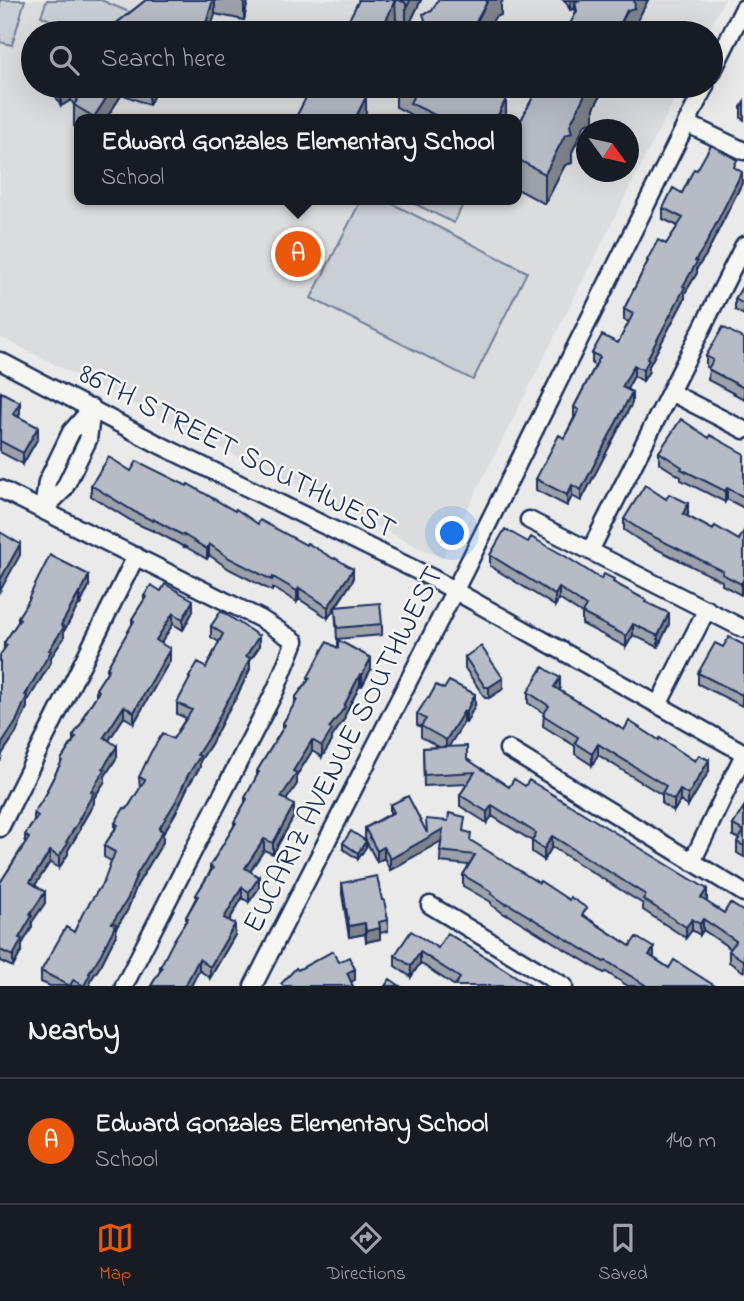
<!DOCTYPE html>
<html lang="en">
<head>
<meta charset="utf-8">
<style>
  body { margin:0; font-family:"Indie Flower",sans-serif; background:#20242c; color:#f1f3f6 }
  .compass { position:absolute; left:576px; top:119px; width:63px; height:63px; border-radius:50%; background:#171b24; box-shadow:0 7px 28px #0002; rotate:123deg }
  .you { position:absolute; left:453px; top:534px; width:24px; height:24px; margin:-18px; border:5px solid #fff; border-radius:50%; background:#1a73e8; box-shadow:0 0 0 10px #1a73e833 }
  .badge { display:grid; place-items:center; width:46px; height:46px; border-radius:50%; background:#ea580c; color:#fff; font-size:23px; font-weight:700 }
  .pin { position:absolute; translate:-50% -50%; border:4px solid #fff; box-shadow:0 2px 7px #0006 }
  .popup { position:absolute; left:74px; top:114px; width:448px; height:91px; box-sizing:border-box; display:grid; place-content:center; border-radius:14px; background:#171b24; filter:drop-shadow(0 2px 5px #0005); font-size:23px; white-space:nowrap; color:#9ea1a6 }
  .popup b { font-size:26px; color:#f1f3f6 }
  .popup::after { content:''; position:absolute; left:50%; top:100%; margin-left:-14px; border:14px solid transparent; border-top-color:#171b24 }
  .list { margin:0; padding:0; list-style:none }
  h2 { display:flex; justify-content:space-between; align-items:center; height:91px; margin:0; padding:0 28px; font-size:30px }
  h2 small { font-size:23px; font-weight:400; color:#9ea1a6 }
  .list li { display:grid; grid-template-columns:46px 1fr auto; gap:21px; align-items:center; box-sizing:border-box; height:126px; padding:0 28px; border-top:2px solid #363941 }
  .list b { display:block; font-size:26px; white-space:nowrap }
  .list p { margin:0; font-size:23px; white-space:nowrap; color:#9ea1a6 }
  .list em { font-size:23px; font-style:normal; color:#9ea1a6 }
  .icon { flex:none; width:38px; height:38px; fill:none; stroke:currentColor; stroke-width:2; stroke-linecap:round; stroke-linejoin:round }
  .map { position:relative; flex:none; width:744px; height:986px; overflow:hidden }
  .search { position:absolute; background:#171b24; box-shadow:0 7px 28px #0002; left:21px; right:21px; top:21px; height:77px; display:flex; align-items:center; gap:18px; box-sizing:border-box; padding:0 24px; border-radius:38px; color:#9ea1a6; font-size:26px }
  .sheet { height:217px; background:#171b24 }
  nav { display:flex; justify-content:space-around; align-items:center; box-sizing:border-box; height:98px; border-top:2px solid #363941; background:#171b24; font-size:19px; color:#9ea1a6 }
  nav a { display:grid; justify-items:center; gap:4px }
  nav .on { color:#ea580c }
  .map>svg:first-child { display:block }
  .built { fill:#dadcde; fill-rule:evenodd }
  .green { fill:#caced5; stroke:#727e9a; stroke-width:2 }
  .lines { fill:none; stroke-linecap:round; stroke-linejoin:round }
  .minor-casing { stroke:#1b2f5e; stroke-width:21 }
  .minor { stroke:#f6f6f2; stroke-width:16 }
  .wall { fill:#9da1aa; stroke:#1b2f5e; stroke-width:2 }
  .shaded-wall { fill:#7f838b; stroke:#1b2f5e; stroke-width:2 }
  .building { fill:#b6bbc6; stroke:#1b2f5e; stroke-width:2 }
  .labels { text-anchor:middle; stroke-width:5; stroke-linejoin:round; paint-order:stroke }
  .street-label { font-size:30px; fill:#1b2f5e; stroke:#f6f6f2 }
</style>
</head>
<body>
<div class="map">
<svg width="744" height="986" viewBox="0 0 744 986">
  <rect width="100%" height="100%" fill="#e9eae9"/>
  <filter id="ink" filterUnits="userSpaceOnUse"><feTurbulence type="fractalNoise" baseFrequency=".0143" numOctaves="2"/><feDisplacementMap in="SourceGraphic" scale="14" xChannelSelector="R" yChannelSelector="G"/><feConvolveMatrix kernelMatrix="1 2 1 2 8 2 1 2 1" color-interpolation-filters="sRGB"/></filter>
  <g filter="url(#ink)">
    <path class="built" d="M0 0H724L707 33H33V86H681L442 559 0 337ZM79 119H517V200H79ZM586 130H628V172H586Z"/>
    <path class="green" d="M0 0H25L12 45 0 42Z
      M47 0H101L134 14 110 33H78L41 16Z
      M361 200H385L527 272 473 380 311 298Z
      M407 200H465L454 223Z"/>
    <g class="lines">
      <g class="minor-casing">
        <path id="minor" d="M711 74 744 8
          M686 123 744 151
          M0 361 158 444 432 578 744 753
          M670 392 744 430
          M0 489 261 619 295 641 276 689 124 986
          M43 510 64 489 88 440 92 408
          M43 510 47 482 71 432 92 408
          M529 520 744 629
          M590 551 744 245
          M658 705 707 609
          M508 749 744 893
          M0 828 136 556
          M692 862 744 754
          M430 905 564 986
          M253 986 465 570 705 86"/>
      </g>
      <use href="#minor" class="minor"/>
    </g>
    <path class="wall" d="M146 0H248L244 20 215 14 209 33H104Z
      M359 0H421L406 31V25L396 20 392 29Z
      M563 0H648L635 25V33L575 15V8L570 10 566 2Z
      M52 86H158L149 105 122 94 106 119H79V130L74 126V105L71 100 61 106 52 89Z
      M396 86H478L506 119H410V114L396 107Z
      M536 86H605L594 108V121L585 124 572 152V163L565 165 545 204 517 189V128L534 96Z
      M744 102V120L741 118V107Z
      M737 169 742 183 706 255 697 268V273L685 293V298L649 366V371L643 381 634 376 627 389 632 403 581 501 572 496 567 506 536 490V479L564 438 574 418V407L595 366 592 364V353L618 343 629 322 624 320V309L647 263V260L666 244 678 226 663 219V208L682 193 697 170Z
      M744 284V315L735 310V299Z
      M744 339V399L708 380 709 368 706 367V356Z
      M0 393 20 413 18 416 38 438 23 464 0 452Z
      M709 438 744 454V508L727 499 725 502 681 480V477L659 463V452Z
      M131 471 235 511 258 524 353 580 336 607 382 624V635L337 639 335 608 328 618 299 599 297 602 273 588 272 591 229 569 209 555 207 559 184 546V547L153 530V531L135 523 91 496V485Z
      M688 514 687 516 713 530 739 540 744 531V592L743 591 741 595 722 585V581L642 542 624 530V519Z
      M528 542 601 579 614 583 646 603 669 624 658 647 633 635 626 647 582 624V614L559 599 555 606 490 566V555Z
      M89 586 80 605 79 604 64 631V638L51 657V662L27 702V707L16 733 2 754 0 762 4 643 18 622V617L29 600V597Z
      M144 596 193 611 183 630 173 624 161 643 170 660 134 723 124 717 109 740 117 757 105 776V781L94 798V803L80 827V830L68 850V854L59 868 50 862 35 885 45 903 32 922V927L22 944V950L13 967 0 961V883L25 843V835L34 821V813L47 793V790L61 763V760L73 741V736L83 721V717L96 696V689L107 672V668L132 625V619L144 600Z
      M211 626 259 647 250 660V669L236 698 226 714 211 744 200 761V767L188 786 176 812 163 834V842L137 885 127 911 116 928V935L101 965 90 981V986H50L41 982V971L74 932 104 881 111 861 104 857V846L115 829V823L127 809 140 789 139 777 173 739 186 718 177 714V703L189 681V677L206 668 219 642 211 637Z
      M338 640 371 669 362 686 360 685 345 715V718L332 737V741L322 757 312 751 297 775V784L286 800 294 816 273 854 264 850 250 871 259 888 249 902 242 898 229 921 235 935 210 978 199 970 191 986H151L160 971V967L186 922V917L196 898V895L210 872V866L234 826V822L245 803V798L257 776V771L283 728V723L295 703V698L308 682V677L338 647Z
      M744 645 742 706 698 684V673L723 647Z
      M465 657 503 689 489 698H485L465 668Z
      M560 689 559 690 624 730 709 771 688 806 680 801 674 811 662 804V795L598 755 592 765 575 754V746L543 726 544 713 528 703V692Z
      M429 698 475 705 466 723 464 722 448 747 509 787 707 900 706 902 724 913 744 912V972L729 962V951L731 949 703 930 700 935 692 930 686 938 643 910V904L552 847 544 860 532 852V841L492 816 487 823 460 806V795L467 784 424 786 423 748 439 747 421 737V727L417 725V714Z
      M390 805 426 832 464 831 471 841 630 946 654 958 669 968 715 986H628L606 972 604 973 507 914 506 915 491 905V902L463 886V875L469 865 440 862 441 841 390 870 384 858 377 862 365 839V828L390 814Z
      M744 807V857L737 853V842L739 839 733 836V825Z
      M343 843 366 847 358 859 343 849Z
      M342 883 382 900 388 920V931L380 933V939L366 942 365 934 349 937 342 894Z
      M438 948 531 986H455L420 963 411 977 395 966V955Z"/>
    <path class="shaded-wall" d="M213 0H215V14L209 33H203Z
      M244 0H248L244 20Z
      M395 0 396 20 390 33 384 25Z
      M410 0H421L406 31V10Z
      M488 0H503L501 4V15L495 17 486 33H471Z
      M570 0H593L575 2V8L570 10Z
      M633 0H648L635 25V33H616Z
      M61 86H71V100L61 106Z
      M114 86H122V94L106 119H94V117Z
      M149 86H158L149 105Z
      M591 86H605L594 108V121L585 124 572 152V163L565 165 545 204V174L585 94Z
      M366 97V119H355Z
      M506 99V119H496Z
      M742 172V183L706 255 697 268V273L685 293V298L649 366V371L643 381V370L647 359 695 261Z
      M634 365V376L622 398V387Z
      M632 392V403L581 501V490Z
      M20 402V413L13 425V414Z
      M38 427V438L23 464V453Z
      M572 485V496L567 506V495Z
      M727 488V499L725 502V491Z
      M688 503V514L683 525V514Z
      M20 544V555L0 591V580Z
      M209 544V555L207 559V549Z
      M353 569V580L328 618V607Z
      M89 575V586L80 605V594Z
      M743 580V591L741 595V584Z
      M299 588V599L297 602V591Z
      M559 588V599L555 606V595Z
      M79 593V604L64 631V638L51 657V662L27 702V707L16 733 2 754 0 762 1 745 61 625Z
      M193 600V611L183 630V619Z
      M173 613V624L156 651V640Z
      M669 613V624L658 647V636Z
      M633 624V635L626 647V636Z
      M259 636V647L250 660V669L236 698 226 714 211 744 200 761V767L188 786 176 812 163 834V842L137 885 127 911 116 928V935L101 965 90 981V986H84L89 973 112 923 159 829 197 755 226 703 246 656Z
      M170 649V660L134 723V712Z
      M371 658V669L362 686V675Z
      M360 674V685L345 715V718L332 737V741L322 757V746L329 728 344 706Z
      M503 678V689L489 698V687Z
      M560 678V689L554 698V687Z
      M744 690V701L742 706V695Z
      M475 694V705L466 723V712Z
      M124 706V717L104 748V737Z
      M464 711V722L446 751V740Z
      M312 740V751L297 775V784L281 808V797L293 771Z
      M598 744V755L592 765V754Z
      M117 746V757L105 776V781L94 798V803L80 827V830L68 850V854L59 868V857L66 842 79 819 91 791 103 768Z
      M709 760V771L688 806V795Z
      M680 790V801L674 811V800Z
      M294 805V816L273 854V843Z
      M492 805V816L487 823V812Z
      M443 829V840L390 870V859Z
      M552 836V847L544 860V849Z
      M264 839V850L245 879V868Z
      M366 841V847L358 859V853Z
      M384 847V858L377 862V851Z
      M50 851V862L30 893V882Z
      M259 877V888L249 902V892Z
      M242 887V898L224 929V918Z
      M707 889V900L701 909V898Z
      M45 892V903L32 922V927L22 944V950L13 967V956L19 938 30 914Z
      M692 919V930L686 938V927Z
      M703 919V930L700 935V924Z
      M365 923V934L349 937V926Z
      M235 924V935L210 978V967Z
      M380 928V939L366 942V931Z
      M654 948V959L649 955Z
      M420 952V963L411 977V966Z
      M199 959V970L191 986H185Z
      M355 969V980L347 984V973Z"/>
    <path class="building" d="M146 0H213L203 33H104Z
      M359 0H395L384 25 394 29V33H342Z
      M399 0H410L406 10V3Z
      M438 0H488L471 31 472 33H419L425 20 423 14 432 11Z
      M582 0H634L635 8 627 10 616 33H565L577 11 575 2Z
      M75 86H114L94 117 74 105 80 96Z
      M312 86H344L366 97 355 119H295Z
      M414 86H478L482 88 490 86 493 92 506 99 496 119H443L410 103 418 88Z
      M536 86H592L594 91 585 94 570 125 572 133 565 135 545 174 517 159V128L534 95V87Z
      M711 145 737 160 734 167 742 172 706 244 695 261 697 262 683 286 685 287 647 359 649 360 643 370 634 365 622 387 632 392 581 490 572 485 567 495 536 479 559 435 564 438 579 410 574 407 600 357 592 353 602 335 618 343 633 314 624 309 648 261 647 260 658 240 666 244 683 218 663 208 673 188 682 193 694 169 697 170Z
      M744 284V304L735 299Z
      M723 327 744 339V388L708 369 713 360 706 356Z
      M1 392 20 402 13 414 38 427 23 453 0 441Z
      M681 419 709 438 710 435 744 454V497L727 488 725 491 681 469 682 467 659 452Z
      M109 457 131 471 137 461 187 486 188 484 235 511 236 509 258 524 260 520 306 545 307 543 334 559 335 558 353 569 328 607 299 588 297 591 273 577 272 580 229 558 209 544 207 549 184 535V536L153 519V521L135 512 91 485Z
      M645 485 666 499 669 494 688 503 683 514 713 530 715 526 739 540 744 531V581L743 580 741 584 722 574 723 571 642 531 624 519Z
      M505 529 528 542 531 537 565 556 601 579 604 574 614 579 613 582 646 600 645 602 669 613 658 636 633 624 626 636 582 613 586 606 559 588 555 595 490 555Z
      M0 532 20 544 0 580Z
      M50 555 89 575 80 594 79 593 61 625 64 627 49 650 51 651 25 695 27 696 16 722 1 745 2 746 0 751V655L7 645 4 643 20 619 18 617 30 598 29 597Z
      M165 584 193 600 183 619 173 613 156 640 170 649 134 712 124 706 104 737 117 746 103 768 105 770 91 791 94 792 79 819H80L66 842 68 843 59 857 50 851 30 882 45 892 30 914 32 916 19 938 22 939 13 956 0 950V883L29 838 25 835 38 816 34 813 48 791 47 790 62 761 61 760 76 737 73 736 85 718 83 717 99 691 96 689 109 669 107 668 134 621 132 619 146 597 144 596 151 585 161 591Z
      M380 603 382 624 337 628 335 607Z
      M221 611 259 636 246 656 250 658 236 687 226 703 211 733 197 755 200 756 188 775 176 801 159 829 163 831 137 874 127 900 112 923 116 924 101 954 89 973 90 974 84 986 73 980 70 986 41 971 66 927 74 932 83 913 104 881 115 852 104 846 118 825 115 823 124 808 127 809 145 780 139 777 151 752 163 733 173 739 192 710 177 703 190 678 189 677 198 662 206 668 223 634 211 626Z
      M729 637 744 645V690L742 695 698 673 715 643 723 647Z
      M338 640 371 658 362 675 360 674 344 706 345 707 329 728 332 730 322 746 312 740 293 771 297 773 281 797 294 805 273 843 264 839 245 868 259 877 249 892 242 887 224 918 235 924 210 967 199 959 185 986H151L162 968 160 967 174 940 188 918 186 917 198 896 196 895 213 868 210 866 236 823 234 822 247 799 245 798 259 772 257 771 285 725 283 723 297 700 295 698 310 678 308 677 327 642 338 648Z
      M481 646 503 678 489 687H485L465 657Z
      M543 667 560 678 554 687 624 730 629 721 659 740 660 738 695 761 699 755 709 760 688 795 680 790 674 800 662 793 666 786 598 744 592 754 575 743 578 737 543 715 549 706 528 692Z
      M449 681 475 694 466 712 464 711 446 740 421 726 426 719 417 714 428 697 429 698 436 685 444 689Z
      M467 746V759L509 787 514 779 525 786 529 780 707 889 701 898 724 913 730 903 744 912V961L729 951 736 941 703 919 700 924 692 919 686 927 643 899 646 895 552 836 544 849 532 841 536 833 492 805 487 812 460 795 475 772 424 775 423 748Z
      M408 796 427 833 426 819 448 821 449 813 465 817 463 831 471 833 470 840 539 883 540 881 569 900 570 897 587 908 582 915 630 946 636 937 654 948 649 955 669 968 674 960 715 986H647L606 961 604 962 507 903 506 904 491 894 492 892 463 875 475 855 440 851 443 829 390 859 384 847 377 851 365 828 394 812 390 805Z
      M744 807V846L737 842 744 831 733 825Z
      M351 831 366 841 358 853 343 843Z
      M377 876 382 900H384L388 920 379 922 380 928 366 931 365 923 349 926 342 883Z
      M411 931 438 948 447 933 531 986H456L455 985 460 978 420 952 411 966 395 955Z
      M333 951 339 962 349 957 355 969 347 973 353 986H283L281 984 296 968 298 970Z
      M390 979 400 986H385Z"/>
  </g>
  <g class="labels">
    <g class="street-label">
      <text transform="translate(238 450) rotate(27)" y="10">86TH STREET SOUTHWEST</text>
      <text transform="translate(342 749) rotate(-63)" y="10">EUCARIZ AVENUE SOUTHWEST</text>
    </g>
  </g>
</svg>
<svg class="compass" viewBox="-18 -18 36 36"><path d="M0-13l5 13h-10z" fill="#e53935"/><path d="M0 13l5-13h-10z" fill="#9ea1a6"/></svg>
<div class="you"></div>
<div class="pin badge" style="left:298px;top:254px">A</div>
<div class="popup"><b>Edward Gonzales Elementary School</b>School</div>
<div class="search"><svg class="icon" aria-label="search" viewBox="0 0 24 24"><circle cx="10" cy="10" r="6"/><path d="M15 15l6 6"/></svg>Search here</div>
</div>
<section class="sheet">
<h2>Nearby<small></small></h2>
<ul class="list">
<li><span class="badge">A</span><div><b>Edward Gonzales Elementary School</b><p>School</p></div><em>140 m</em></li>
</ul>
</section>
<nav>
<a class="on"><svg class="icon" aria-label="map" viewBox="0 0 24 24"><path d="M3 6l6-2 6 2 6-2v14l-6 2-6-2-6 2zM9 4v14M15 6v14"/></svg>Map</a>
<a><svg class="icon" aria-label="directions" viewBox="0 0 24 24"><path d="M12 3l9 9-9 9-9-9zM9 14v-3h6M13 9l2 2-2 2"/></svg>Directions</a>
<a><svg class="icon" aria-label="saved" viewBox="0 0 24 24"><path d="M7 4h10v16l-5-4-5 4z"/></svg>Saved</a>
</nav>
</body>
</html>
